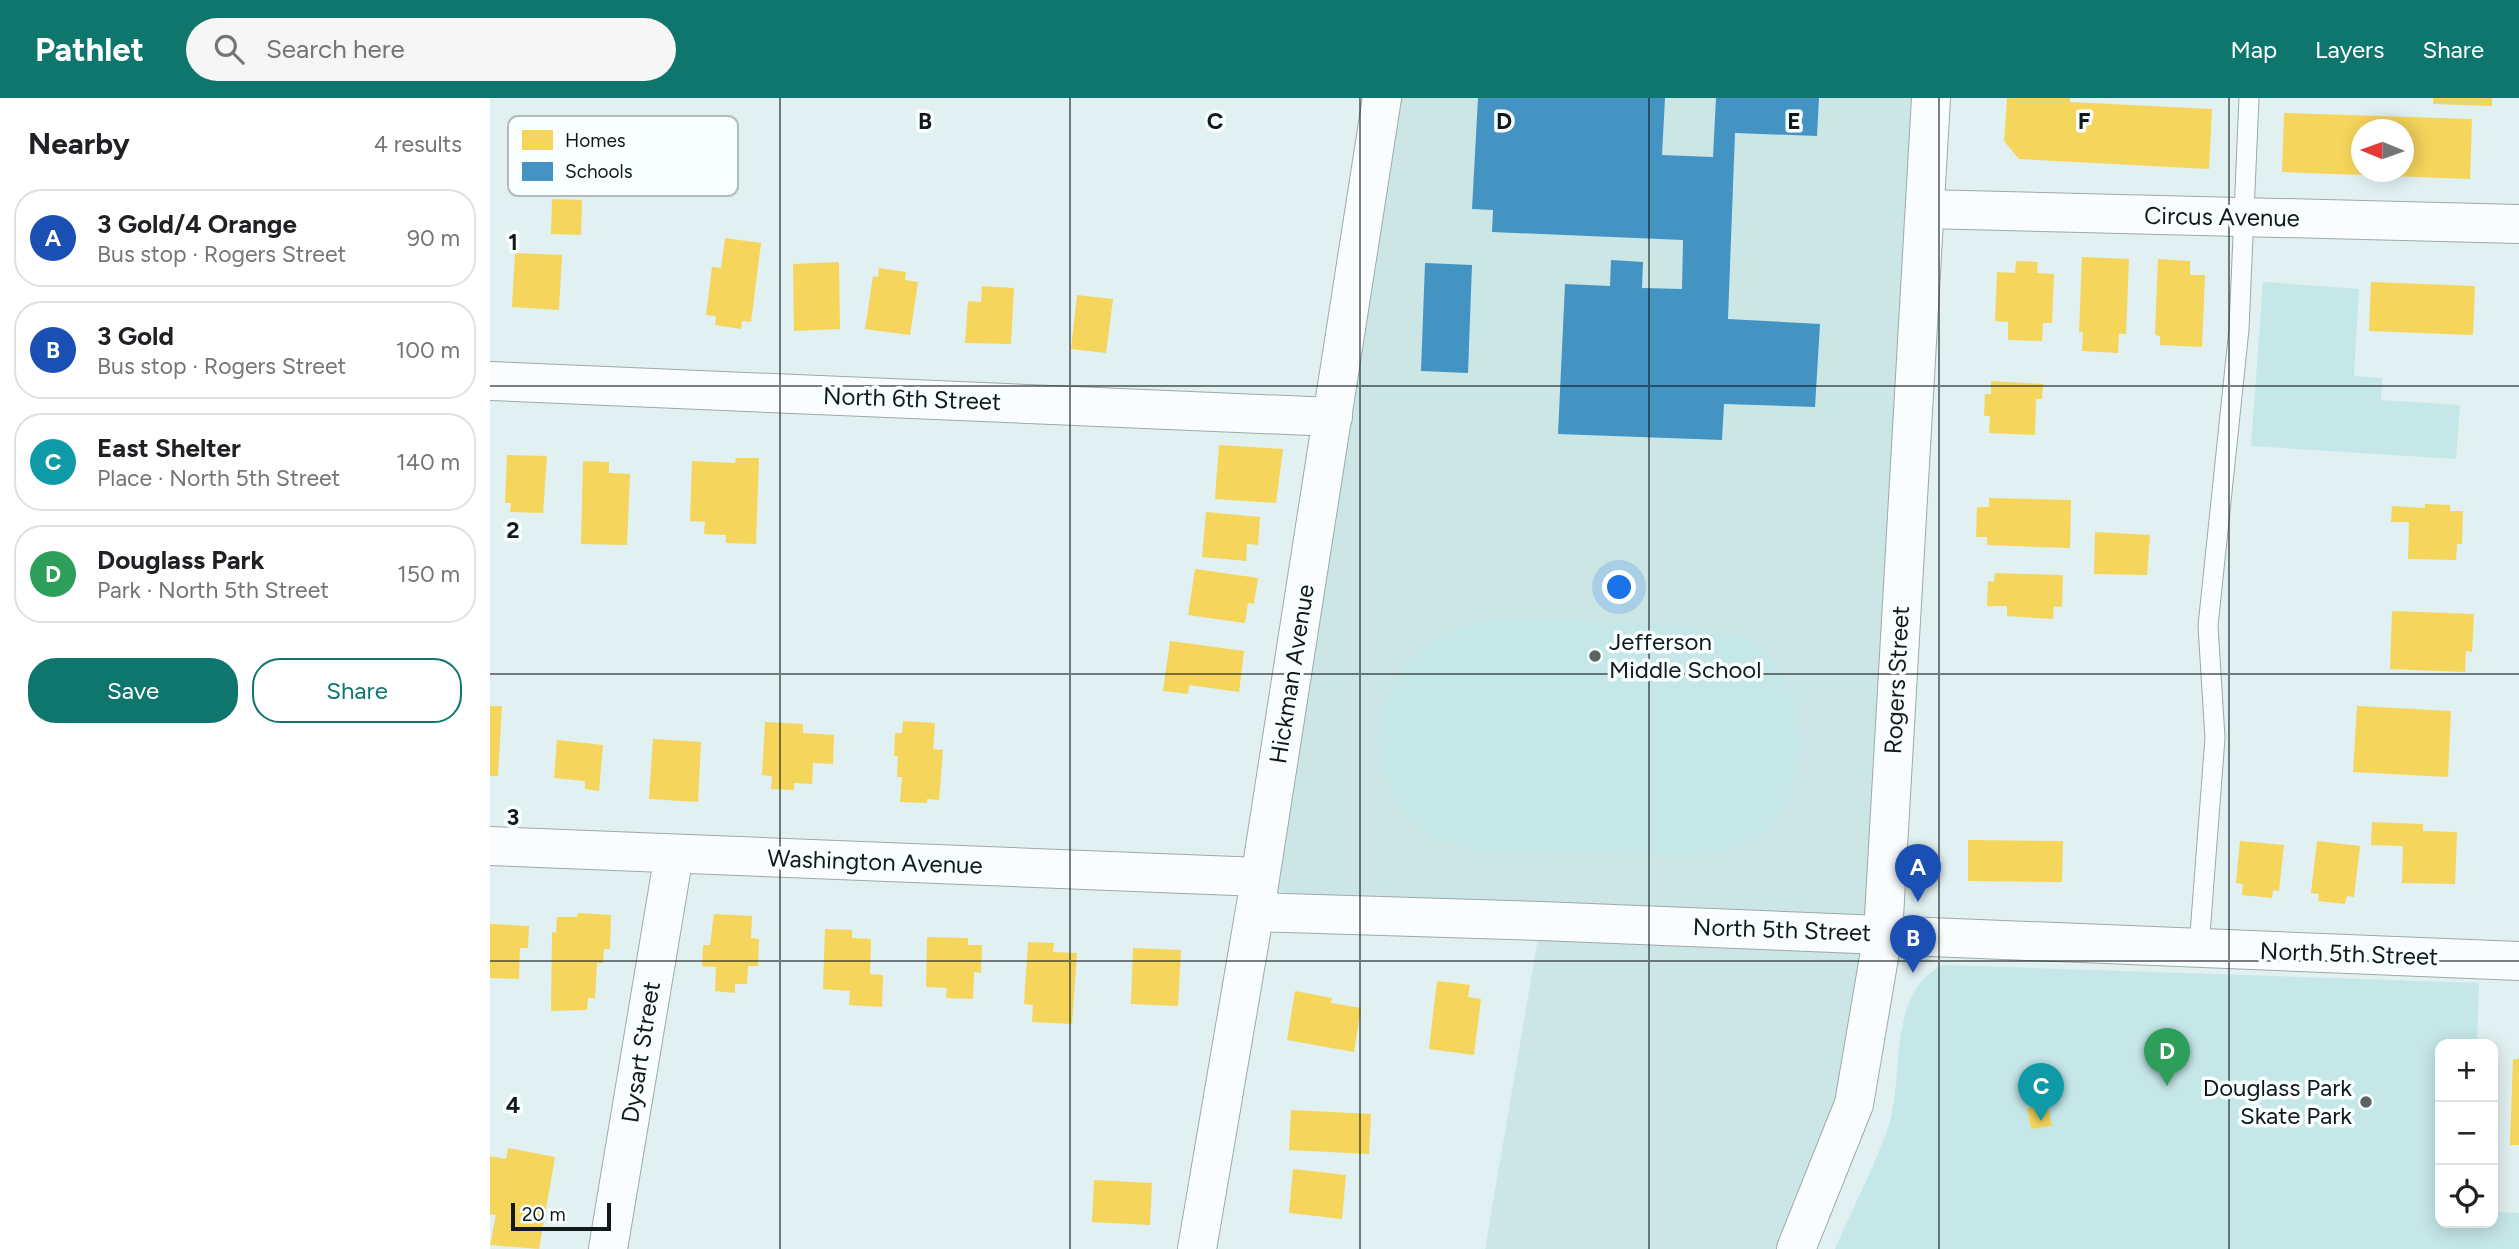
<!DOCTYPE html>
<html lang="en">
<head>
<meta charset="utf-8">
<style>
  body { margin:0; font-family:Figtree,sans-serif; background:#f6f6f6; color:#202124 }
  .controls { position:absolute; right:21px; bottom:21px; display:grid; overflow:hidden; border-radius:14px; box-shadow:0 4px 18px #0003 }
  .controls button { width:63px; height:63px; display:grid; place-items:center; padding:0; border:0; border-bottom:2px solid #e0e0e0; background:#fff; color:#202124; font:35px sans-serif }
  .compass { position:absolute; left:1861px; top:21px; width:63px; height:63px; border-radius:50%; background:#fff; box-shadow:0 4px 18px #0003; rotate:271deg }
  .scale { position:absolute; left:21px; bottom:18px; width:100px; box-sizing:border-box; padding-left:7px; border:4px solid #101a1a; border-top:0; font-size:19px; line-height:24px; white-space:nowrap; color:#101a1a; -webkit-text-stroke:5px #f9ffff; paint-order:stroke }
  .you { position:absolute; left:1130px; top:490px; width:24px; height:24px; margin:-18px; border:5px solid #fff; border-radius:50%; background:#1a73e8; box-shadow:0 0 0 10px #1a73e833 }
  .badge { display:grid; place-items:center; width:46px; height:46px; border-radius:50%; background:#0f766e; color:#fff; font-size:23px; font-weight:700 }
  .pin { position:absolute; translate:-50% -58px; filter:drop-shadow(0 2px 4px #0008) }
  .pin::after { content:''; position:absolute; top:37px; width:24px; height:21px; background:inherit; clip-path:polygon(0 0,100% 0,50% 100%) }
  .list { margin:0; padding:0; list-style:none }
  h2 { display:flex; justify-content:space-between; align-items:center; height:91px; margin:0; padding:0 28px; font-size:30px }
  h2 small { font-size:23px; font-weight:400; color:#757577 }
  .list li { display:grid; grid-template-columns:46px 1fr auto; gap:21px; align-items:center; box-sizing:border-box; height:98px; margin:0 14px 14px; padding:0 14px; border:2px solid #e0e0e0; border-radius:28px }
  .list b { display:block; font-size:26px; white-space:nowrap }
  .list p { margin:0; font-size:23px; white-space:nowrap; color:#757577 }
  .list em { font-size:23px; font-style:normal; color:#757577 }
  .actions { display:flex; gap:14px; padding:21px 28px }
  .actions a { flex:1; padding:16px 0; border:2px solid #0f766e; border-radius:28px; text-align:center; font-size:24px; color:#0f766e }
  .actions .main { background:#0f766e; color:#fff }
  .icon { flex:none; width:38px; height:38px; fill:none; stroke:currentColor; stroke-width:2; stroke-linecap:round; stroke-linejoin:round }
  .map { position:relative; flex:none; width:2029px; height:1151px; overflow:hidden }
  header { display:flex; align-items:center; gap:42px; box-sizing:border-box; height:98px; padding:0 35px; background:#0f766e; color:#fff }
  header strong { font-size:33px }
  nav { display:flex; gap:38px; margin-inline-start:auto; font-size:24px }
  .search { width:490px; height:63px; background:#f6f6f6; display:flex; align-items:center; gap:18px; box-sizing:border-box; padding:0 24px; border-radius:38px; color:#757577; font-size:26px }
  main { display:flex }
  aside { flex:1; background:#fff }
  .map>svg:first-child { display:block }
  .built { fill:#cce6e6 }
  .green { fill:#c5e7e8 }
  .homes { fill:#f6d55c; fill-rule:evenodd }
  .schools { fill:#4393c3 }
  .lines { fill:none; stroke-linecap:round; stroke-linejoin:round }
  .service-casing { stroke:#9da9aa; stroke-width:21 }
  .minor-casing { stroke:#9da9aa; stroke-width:40 }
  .tertiary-casing { stroke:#9da9aa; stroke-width:40 }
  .service { stroke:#fafdfd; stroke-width:19 }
  .minor { stroke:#fafdfd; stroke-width:38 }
  .tertiary { stroke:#fafdfd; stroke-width:38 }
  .grid { fill:none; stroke:#101a1a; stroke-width:2; stroke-opacity:0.55 }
  .poi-dot { fill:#596565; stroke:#f9ffff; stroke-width:2.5 }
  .labels { text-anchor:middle; stroke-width:7; stroke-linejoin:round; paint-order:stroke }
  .street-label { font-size:24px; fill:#101a1a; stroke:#f9ffff }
  .poi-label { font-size:24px; fill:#101a1a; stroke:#f9ffff; text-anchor:start }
  .key { fill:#f9ffff; stroke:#b3baba; stroke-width:2 }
  .key-label { font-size:19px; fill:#101a1a }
  .grid-label { font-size:23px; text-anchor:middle; font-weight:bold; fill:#101a1a; stroke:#f9ffff; stroke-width:7; stroke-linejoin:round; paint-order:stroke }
</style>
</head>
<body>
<header>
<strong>Pathlet</strong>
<div class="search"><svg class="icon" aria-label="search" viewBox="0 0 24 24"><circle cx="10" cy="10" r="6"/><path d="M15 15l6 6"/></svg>Search here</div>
<nav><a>Map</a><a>Layers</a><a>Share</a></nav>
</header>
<main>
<aside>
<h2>Nearby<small>4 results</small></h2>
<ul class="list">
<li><span class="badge" style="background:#1a4fb4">A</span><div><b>3 Gold/4 Orange</b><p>Bus stop · Rogers Street</p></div><em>90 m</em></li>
<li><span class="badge" style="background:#1a4fb4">B</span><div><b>3 Gold</b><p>Bus stop · Rogers Street</p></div><em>100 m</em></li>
<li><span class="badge" style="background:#0f9aa8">C</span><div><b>East Shelter</b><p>Place · North 5th Street</p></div><em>140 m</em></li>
<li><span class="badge" style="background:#2e9e5b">D</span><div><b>Douglass Park</b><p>Park · North 5th Street</p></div><em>150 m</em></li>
</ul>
<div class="actions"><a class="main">Save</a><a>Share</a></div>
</aside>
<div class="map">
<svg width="2029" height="1151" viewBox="0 0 2029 1151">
  <rect width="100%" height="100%" fill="#e1f0f1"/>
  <path class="built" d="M892 0H1441L1393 836 1306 1151H995L1051 823 758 798Z"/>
  <path class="green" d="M1773 184 1869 191 1864 278 1892 280 1891 302 1970 307 1966 361 1761 348Z
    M1010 521C1054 520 1226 524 1258 541 1323 577 1327 690 1272 736 1255 750 1234 755 1213 759 1164 758 1115 756 1065 754 1025 752 976 759 940 737 885 704 873 626 911 574 934 542 971 525 1010 521Z
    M1452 867 1989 885 1987 946H1950V1125H2003V1114L2029 1115V1151H1345C1362 1112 1382 1073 1397 1033 1416 981 1395 897 1452 867Z"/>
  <path class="homes" d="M1517 0H1580V4L1722 11 1719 71 1529 61 1514 43Z
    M1943 0H2002V8L1943 6Z
    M1794 15 1982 21 1980 81 1792 74ZM1871 32H1913V74H1871Z
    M62 101 92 102 91 137 61 136Z
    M235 140 271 145 261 224 252 223 251 231 225 227 226 218 216 217 222 169 231 170Z
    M25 155 72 157 69 212 22 209Z
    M1592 159 1639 161 1636 236H1629L1628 255 1592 253 1593 234H1589Z
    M1668 161 1700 163V177H1715L1712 249 1670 247V238L1665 237Z
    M1526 163 1548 164 1547 175 1564 176 1562 225H1553L1552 243 1518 242V224L1505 223 1507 174 1525 175Z
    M349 164 350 231 304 233 303 166Z
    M389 170 416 174 415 182 428 184 420 237 375 231 383 178 388 179Z
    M1881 184 1985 188 1983 237 1879 233Z
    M492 188 524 190 521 246 475 245 478 203 491 204Z
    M587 197 623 201 616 255 581 251Z
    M1501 283 1553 286 1552 301H1546L1545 337 1499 335 1500 318H1494L1495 296H1501Z
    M729 347 793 351 786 405 725 401Z
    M17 357 57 358 53 415 20 414 21 405H15Z
    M246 360H269L266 446 236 445V437L214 436 215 424 200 423 202 363 245 365Z
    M93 363 119 364V375L140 376 137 447 91 446Z
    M1499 400 1581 402 1580 450 1497 447V439H1486L1487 409H1499Z
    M1935 406 1960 407V413H1973L1972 446H1967L1966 462 1918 461 1919 424H1901L1902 408 1935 410Z
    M716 414 770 419 768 447 757 446 756 463 712 459Z
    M1605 434 1660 437 1657 477 1604 476Z
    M705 471 768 480 764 506 758 505 755 525 698 517Z
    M1505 475 1573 477 1572 509 1564 508 1563 521 1517 518V508H1497L1498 483 1504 484Z
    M1902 513 1984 516 1982 554 1976 553 1975 574 1900 571Z
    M680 543 754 553 749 594 699 587 698 596 673 593Z
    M0 608H12L8 678H0Z
    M1867 608 1961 613 1958 679 1863 674Z
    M413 623 445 625 443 651 453 652 449 702 437 701V705L410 704 412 679H407L408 658H404L405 635H412Z
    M275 624 313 626V635L344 637 343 666 323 665 322 686 304 685V692L281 691 282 678 272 677Z
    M163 641 211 644 208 704 159 701Z
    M67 642 113 647 109 693 95 691V683L64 680Z
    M1882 724 1933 726V733L1967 734 1965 786 1912 785 1913 748 1881 747Z
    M1478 742 1573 743 1572 784 1478 783Z
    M1750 743 1794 747 1789 793 1783 792 1782 800 1752 797 1753 786 1746 785Z
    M1827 743 1870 748 1864 799 1857 798 1855 806 1828 803 1829 796 1821 795Z
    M88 815 121 817 120 851H114L113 865H107L105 900H98L97 912 61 913 62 834 66 835 67 819H87Z
    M224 816 262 818 261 840 269 841 268 868H258L257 886H245V895L225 893 226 869 212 868 213 847H220Z
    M0 826 39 828 38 850H30L29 881 0 880Z
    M335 831 362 832V840L381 841 380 876 393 877 392 909 359 907 360 893 333 891Z
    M437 839 478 840V847H492L491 875 484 874 483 901 456 900 457 890 436 889Z
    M538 844 564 845 563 854 587 855 582 926 542 924 543 907 534 906Z
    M643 850 691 852 688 908 641 906Z
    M947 883 980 887 978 899 991 901 984 957 939 951Z
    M805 893 842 900 841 905 871 910 864 954 797 942Z
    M2023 961H2029V1047H2020Z
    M1558 1007 1562 1028 1541 1031 1537 1010Z
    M801 1012 881 1016 879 1056 799 1052Z
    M18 1050 65 1059 49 1151 0 1147 6 1117 0 1116V1058L16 1061Z
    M803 1071 856 1077 852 1121 799 1115Z
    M604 1082 662 1085 660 1127 602 1124Z"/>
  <path class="schools" d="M988 0H1175L1172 57 1223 59 1226 0H1329L1327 38 1245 35 1238 221 1330 226 1325 309 1234 306 1232 342 1068 336 1075 186 1120 188 1121 162 1153 164 1152 190 1192 191 1193 142 1002 134 1003 112 982 111Z
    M935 165 982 167 978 275 931 273Z"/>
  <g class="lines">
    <g class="service-casing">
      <path id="service" d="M1709 849 1725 640 1718 528 1749 231 1759 0"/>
    </g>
    <g class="minor-casing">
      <path id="minor" d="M1435 111 2029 126
        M0 283 843 319
        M0 748 770 779
        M765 814 1051 823 2029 863
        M118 1151 184 756
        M707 1151 767 800 892 0"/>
    </g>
    <g class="tertiary-casing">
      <path id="tertiary" d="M1306 1151 1364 1006 1393 836 1441 0"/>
    </g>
    <use href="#service" class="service"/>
    <use href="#minor" class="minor"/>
    <use href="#tertiary" class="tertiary"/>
  </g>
  <path class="grid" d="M290 0V1151M580 0V1151M870 0V1151M1159 0V1151M1449 0V1151M1739 0V1151M0 288H2029M0 576H2029M0 863H2029"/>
  <g class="poi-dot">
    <circle cx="1105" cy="558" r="7"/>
    <circle cx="1876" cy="1004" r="7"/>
  </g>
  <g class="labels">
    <g class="street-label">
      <text transform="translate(1732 119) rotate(1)" y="8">Circus Avenue</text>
      <text transform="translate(422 301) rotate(2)" y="8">North 6th Street</text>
      <text transform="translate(802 576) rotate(-81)" y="8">Hickman Avenue</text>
      <text transform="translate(1407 582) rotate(-87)" y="8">Rogers Street</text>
      <text transform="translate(385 764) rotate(2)" y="8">Washington Avenue</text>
      <text transform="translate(1292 832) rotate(2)" y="8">North 5th Street</text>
      <text transform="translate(1859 856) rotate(2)" y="8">North 5th Street</text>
      <text transform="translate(151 954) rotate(-81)" y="8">Dysart Street</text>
    </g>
    <g class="poi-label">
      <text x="1119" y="552">Jefferson<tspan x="1119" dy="28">Middle School</tspan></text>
      <text x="1862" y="998" text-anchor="end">Douglass Park<tspan x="1862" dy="28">Skate Park</tspan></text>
    </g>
  </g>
  <rect x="18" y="18" width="230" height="80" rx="10" class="key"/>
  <rect x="32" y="32" width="31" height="20" fill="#f6d55c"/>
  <rect x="32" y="64" width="31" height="19" fill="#4393c3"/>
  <g class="key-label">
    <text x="75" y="49">Homes</text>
    <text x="75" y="80">Schools</text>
  </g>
  <g class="grid-label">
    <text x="435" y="31">B</text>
    <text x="725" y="31">C</text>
    <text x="1014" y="31">D</text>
    <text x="1304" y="31">E</text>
    <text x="1594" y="31">F</text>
    <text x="23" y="152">1</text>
    <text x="23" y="440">2</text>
    <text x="23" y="727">3</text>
    <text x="23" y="1015">4</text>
  </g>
</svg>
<div class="controls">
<button>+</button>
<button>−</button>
<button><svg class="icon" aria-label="locate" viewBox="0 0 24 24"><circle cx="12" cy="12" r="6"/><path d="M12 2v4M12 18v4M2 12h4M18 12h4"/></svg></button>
</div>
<svg class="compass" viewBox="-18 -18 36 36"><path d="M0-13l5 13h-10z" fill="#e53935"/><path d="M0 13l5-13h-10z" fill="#757577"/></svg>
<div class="scale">20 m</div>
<div class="you"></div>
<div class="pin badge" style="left:1428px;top:804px;background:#1a4fb4">A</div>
<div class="pin badge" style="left:1423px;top:875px;background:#1a4fb4">B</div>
<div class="pin badge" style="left:1551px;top:1023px;background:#0f9aa8">C</div>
<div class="pin badge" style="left:1677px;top:988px;background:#2e9e5b">D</div>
</div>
</main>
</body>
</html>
